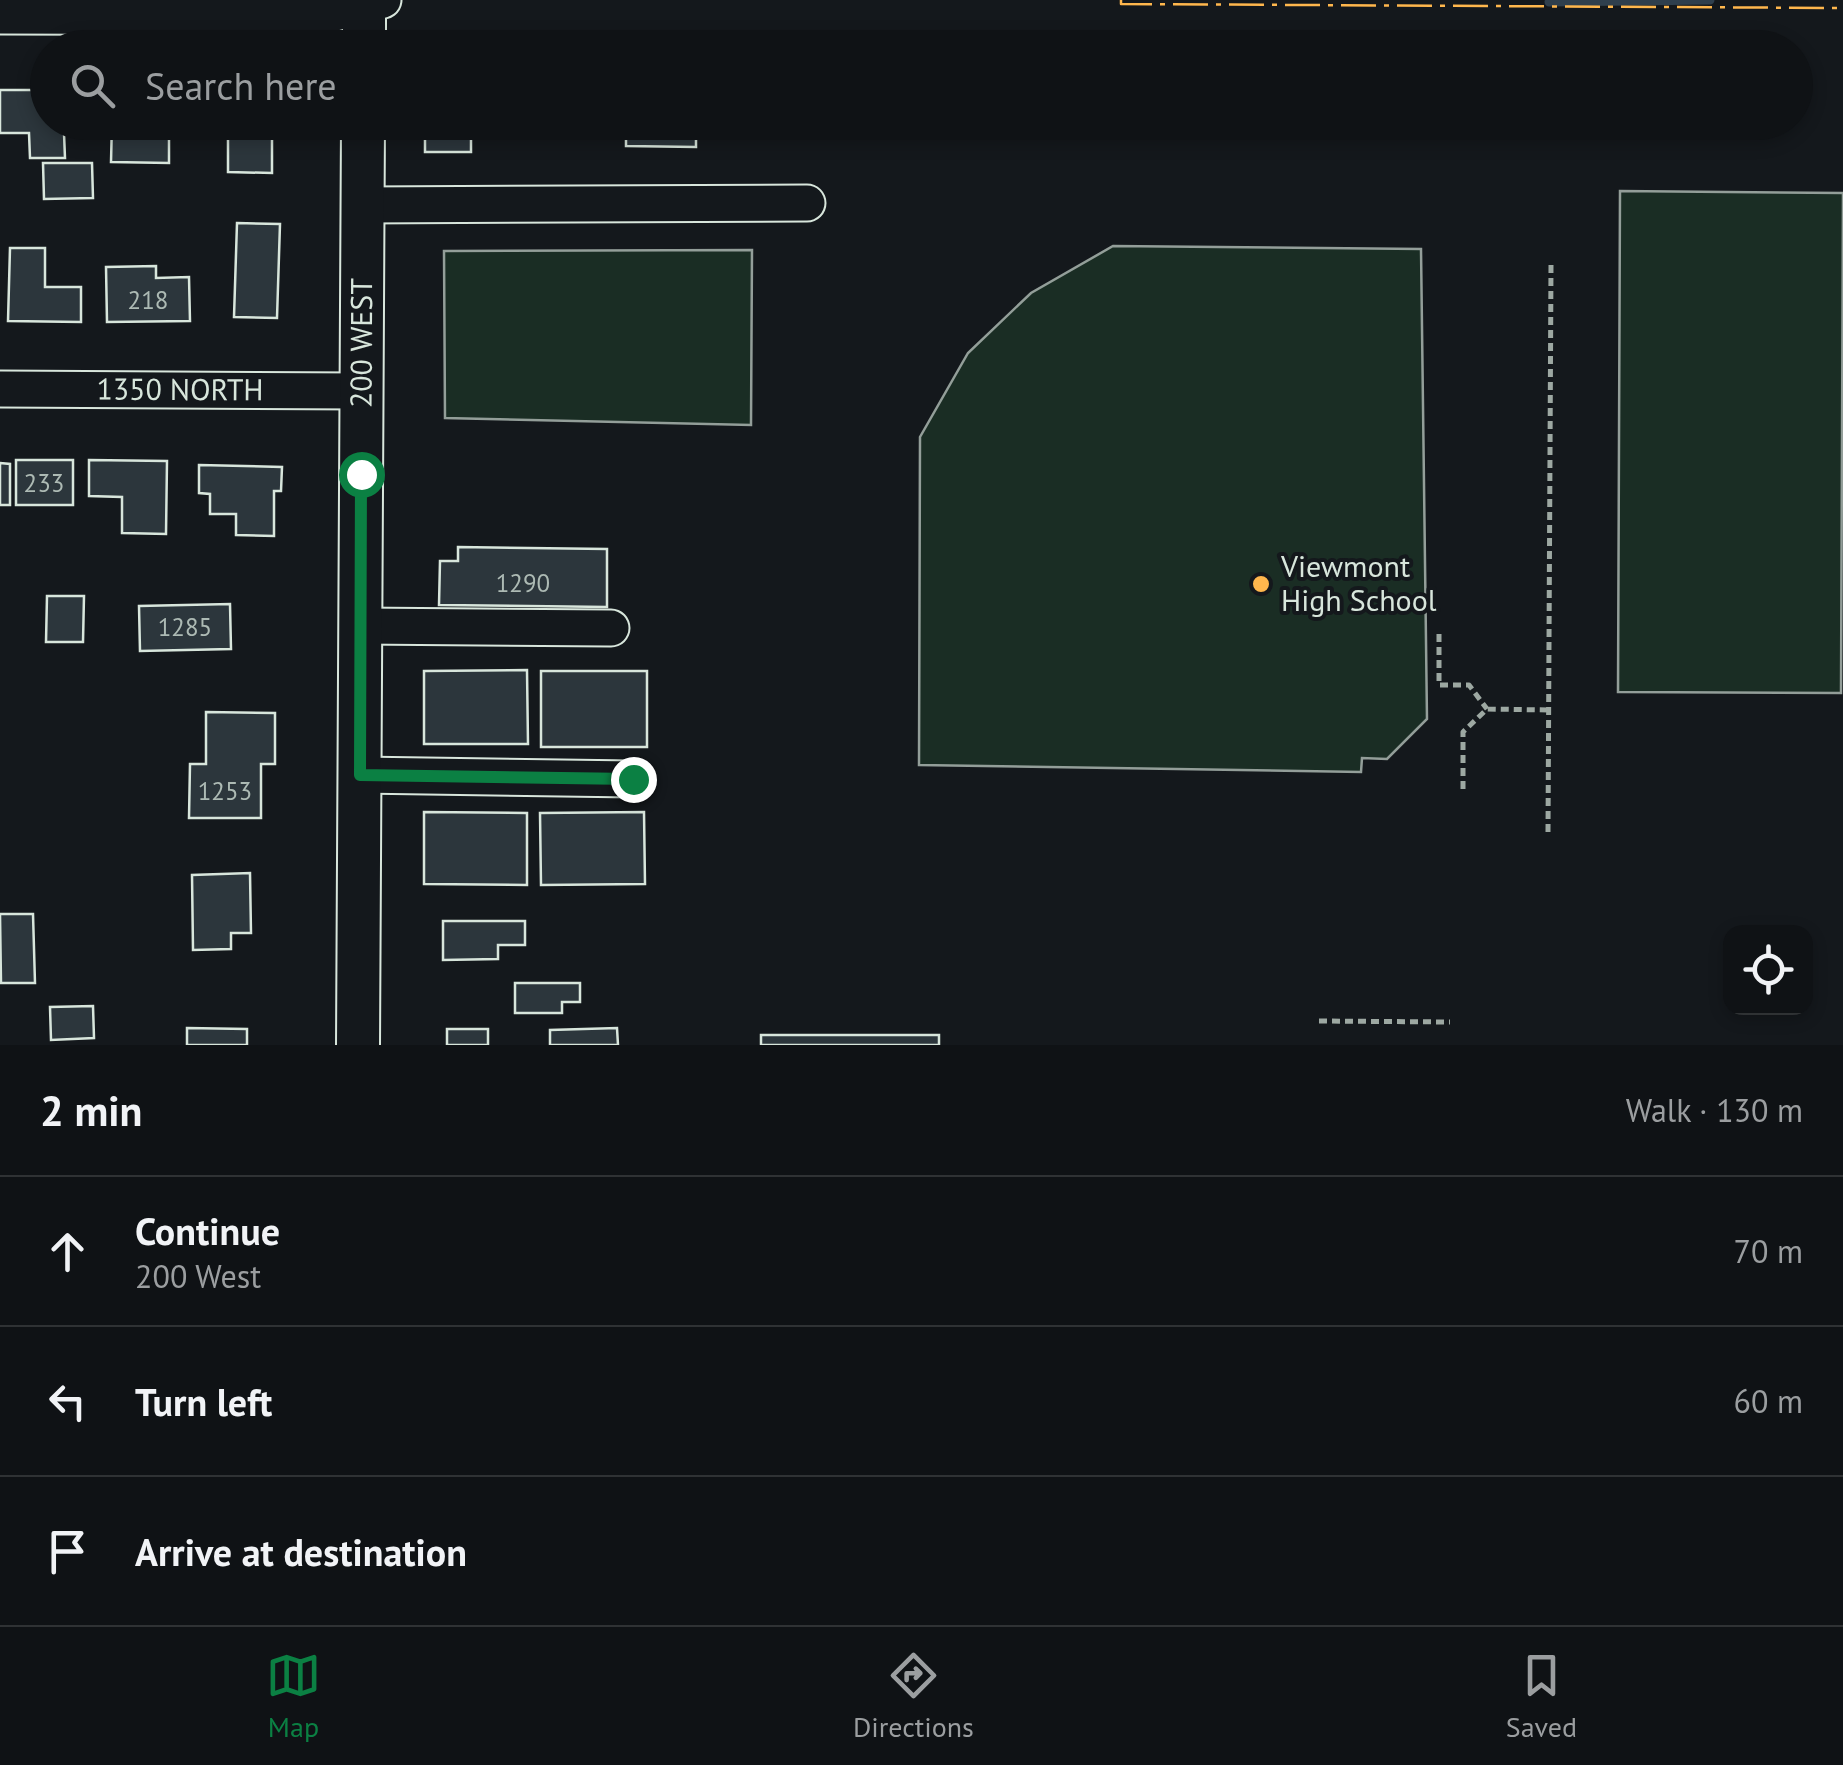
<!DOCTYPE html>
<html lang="en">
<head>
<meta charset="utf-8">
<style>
  body { margin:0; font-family:"PT Sans",sans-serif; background:#1d2022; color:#f1f3f6 }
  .controls { position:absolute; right:30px; bottom:30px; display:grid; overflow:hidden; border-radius:20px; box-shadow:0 5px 15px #0003 }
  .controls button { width:90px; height:90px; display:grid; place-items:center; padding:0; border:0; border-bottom:2px solid #2f3234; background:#0f1215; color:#f1f3f6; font:50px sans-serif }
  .stop { position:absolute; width:30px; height:30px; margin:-22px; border:8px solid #0b8043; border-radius:50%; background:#fff }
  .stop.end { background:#0b8043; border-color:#fff; box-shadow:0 2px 10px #0008 }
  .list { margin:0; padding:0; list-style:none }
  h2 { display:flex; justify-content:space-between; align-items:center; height:130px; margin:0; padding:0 40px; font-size:42px }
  h2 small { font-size:32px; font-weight:400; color:#9b9ea0 }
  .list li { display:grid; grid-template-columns:65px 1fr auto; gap:30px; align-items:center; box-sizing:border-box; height:150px; padding:0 40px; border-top:2px solid #2f3234 }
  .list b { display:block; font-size:38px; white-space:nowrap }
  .list p { margin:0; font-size:32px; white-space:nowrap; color:#9b9ea0 }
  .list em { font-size:32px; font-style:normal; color:#9b9ea0 }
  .icon { flex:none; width:55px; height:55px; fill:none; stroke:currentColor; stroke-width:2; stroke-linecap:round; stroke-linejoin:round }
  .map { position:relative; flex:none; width:1843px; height:1045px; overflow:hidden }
  .search { position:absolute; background:#0f1215; box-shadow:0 5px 15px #0003; left:30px; right:30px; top:30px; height:110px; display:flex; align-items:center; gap:25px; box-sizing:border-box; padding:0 35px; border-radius:55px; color:#9b9ea0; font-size:38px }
  .sheet { height:580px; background:#0f1215 }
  nav { display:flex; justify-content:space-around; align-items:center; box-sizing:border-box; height:140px; border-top:2px solid #2f3234; background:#0f1215; font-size:28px; color:#9b9ea0 }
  nav a { display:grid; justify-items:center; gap:5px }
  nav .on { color:#0b8043 }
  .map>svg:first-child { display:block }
  .green { fill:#1a2d24; stroke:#939e99; stroke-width:2.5 }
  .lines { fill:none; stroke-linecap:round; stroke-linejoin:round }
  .stream { stroke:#2f3f4d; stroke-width:9 }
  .building { fill:#2c363c; stroke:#d8e6dc; stroke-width:2.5 }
  .minor-casing { stroke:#d8e6dc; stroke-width:39 }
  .major-casing { stroke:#d8e6dc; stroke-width:46 }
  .path { stroke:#9da8a2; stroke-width:5; stroke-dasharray:8 5; stroke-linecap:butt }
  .minor { stroke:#14181c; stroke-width:35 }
  .major { stroke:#14181c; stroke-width:42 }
  .power { stroke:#ffb74d; stroke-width:2.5; stroke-dasharray:35 8 5 8; stroke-linecap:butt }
  .route { stroke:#0b8043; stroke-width:12 }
  .poi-dot { fill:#ffb74d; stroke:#14181c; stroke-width:4 }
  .labels { text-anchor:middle; stroke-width:8; stroke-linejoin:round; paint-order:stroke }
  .number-label { font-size:25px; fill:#adbab4 }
  .street-label { font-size:30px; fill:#d8e6dc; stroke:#14181c }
  .poi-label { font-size:30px; fill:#d8e6dc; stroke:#14181c; text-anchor:start }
</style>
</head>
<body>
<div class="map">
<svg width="1843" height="1045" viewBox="0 0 1843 1045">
  <rect width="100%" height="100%" fill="#14181c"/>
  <path class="green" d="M1620 191 1843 193 1841 693 1618 692Z
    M1113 246 1421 249 1427 719 1387 759 1362 758 1361 772 919 765 920 437 968 353 1031 293Z
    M752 250 751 425 445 418 444 251Z"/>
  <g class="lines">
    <path class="stream" d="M1549 2 1710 0"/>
  </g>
  <path class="building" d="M0 90H48V122H81V133H64L65 158H30L29 133H0Z
    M112 122H180V130H169V163L111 162Z
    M228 122H272V173L228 172Z
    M425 122H471V152H425Z
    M626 122H696V147L626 146Z
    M810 122H880V138L857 137 858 128 810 127Z
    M43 163H92L93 198 44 199Z
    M237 223 280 224 277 318 234 317Z
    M10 248H45V287H81V322L8 321Z
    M156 266V278L189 277 190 321 107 322 106 267Z
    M16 460H73V505H16Z
    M89 460 167 461 166 534 122 533V497L89 496Z
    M0 463 10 464V505H0Z
    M199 465 282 467 281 491H274V536L236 535V514H210V494L199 493Z
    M458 547 607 549V607L439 605 440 561H458Z
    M47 596H84L83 642H46Z
    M230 604 231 649 140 651 139 606Z
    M527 670 528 744H424V671Z
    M541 671H647V747H541Z
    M206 712 275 713V764H261V818H189L190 764H206Z
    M424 812 527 813V885L424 884Z
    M644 812 645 884 541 885 540 813Z
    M250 873 251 933H231V949L193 950 192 875Z
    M0 914H33L35 983H1Z
    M443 921H525V945H498V959L443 960Z
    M515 983H580V1002H562V1013H515Z
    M93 1006 94 1038 51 1040 50 1007Z
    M187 1028 247 1029V1045H187Z
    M617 1028 618 1045H550V1030Z
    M447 1029H488V1045H447Z
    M761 1035H939V1045H761Z"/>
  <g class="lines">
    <g class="minor-casing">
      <g id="minor">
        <path d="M0 16 320 17 383 0"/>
        <path d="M363 205 807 203"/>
        <path id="s1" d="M0 389 362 391"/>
        <path d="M360 626 611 628"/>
        <path d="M359 775 633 779"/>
      </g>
    </g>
    <g class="major-casing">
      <g id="major">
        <path d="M364 48V0"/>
        <path id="s2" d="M358 1045 363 122"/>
      </g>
    </g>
    <path class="path" d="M1439 634V685H1469L1487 709
      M1463 789V732L1487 709 1549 710
      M1548 832 1551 265
      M1319 1021 1450 1022"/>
    <use href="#minor" class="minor"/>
    <use href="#major" class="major"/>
    <path class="power" d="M1121 0V4L1843 8"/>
  </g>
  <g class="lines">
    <path class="route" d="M361 474 360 775 633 779"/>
  </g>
  <circle class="poi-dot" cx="1261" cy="584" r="10"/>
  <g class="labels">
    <g class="number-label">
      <text x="148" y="309">218</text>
      <text x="44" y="492">233</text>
      <text x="523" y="592">1290</text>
      <text x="185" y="636">1285</text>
      <text x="225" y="800">1253</text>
    </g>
    <g class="street-label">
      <text dy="10" stroke="none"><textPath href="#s2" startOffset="702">200 WEST</textPath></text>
      <text dy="10" stroke="none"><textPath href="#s1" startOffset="180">1350 NORTH</textPath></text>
    </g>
    <g class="poi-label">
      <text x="1281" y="577">Viewmont<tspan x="1281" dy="34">High School</tspan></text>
    </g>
  </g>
</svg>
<div class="controls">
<button><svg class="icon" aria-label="locate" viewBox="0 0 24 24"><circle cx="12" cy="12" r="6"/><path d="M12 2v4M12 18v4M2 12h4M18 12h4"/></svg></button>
</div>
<div class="stop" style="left:361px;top:474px"></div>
<div class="stop end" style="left:633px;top:779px"></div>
<div class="search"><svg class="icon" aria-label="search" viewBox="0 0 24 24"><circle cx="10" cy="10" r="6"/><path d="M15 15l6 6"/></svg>Search here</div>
</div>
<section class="sheet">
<h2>2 min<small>Walk · 130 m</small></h2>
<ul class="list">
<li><svg class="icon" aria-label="ahead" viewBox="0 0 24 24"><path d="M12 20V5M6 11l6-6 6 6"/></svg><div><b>Continue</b><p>200 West</p></div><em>70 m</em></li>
<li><svg class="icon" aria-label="left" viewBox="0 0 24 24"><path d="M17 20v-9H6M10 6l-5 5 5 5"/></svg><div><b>Turn left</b></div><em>60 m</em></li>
<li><svg class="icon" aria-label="arrive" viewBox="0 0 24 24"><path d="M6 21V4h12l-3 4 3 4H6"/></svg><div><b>Arrive at destination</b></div></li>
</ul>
</section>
<nav>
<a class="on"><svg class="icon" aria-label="map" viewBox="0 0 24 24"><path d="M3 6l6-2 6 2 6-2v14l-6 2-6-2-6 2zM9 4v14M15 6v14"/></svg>Map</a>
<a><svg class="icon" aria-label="directions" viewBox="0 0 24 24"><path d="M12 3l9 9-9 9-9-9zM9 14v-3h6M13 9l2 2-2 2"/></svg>Directions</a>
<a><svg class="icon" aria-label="saved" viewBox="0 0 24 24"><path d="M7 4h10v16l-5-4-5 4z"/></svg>Saved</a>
</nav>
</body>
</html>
